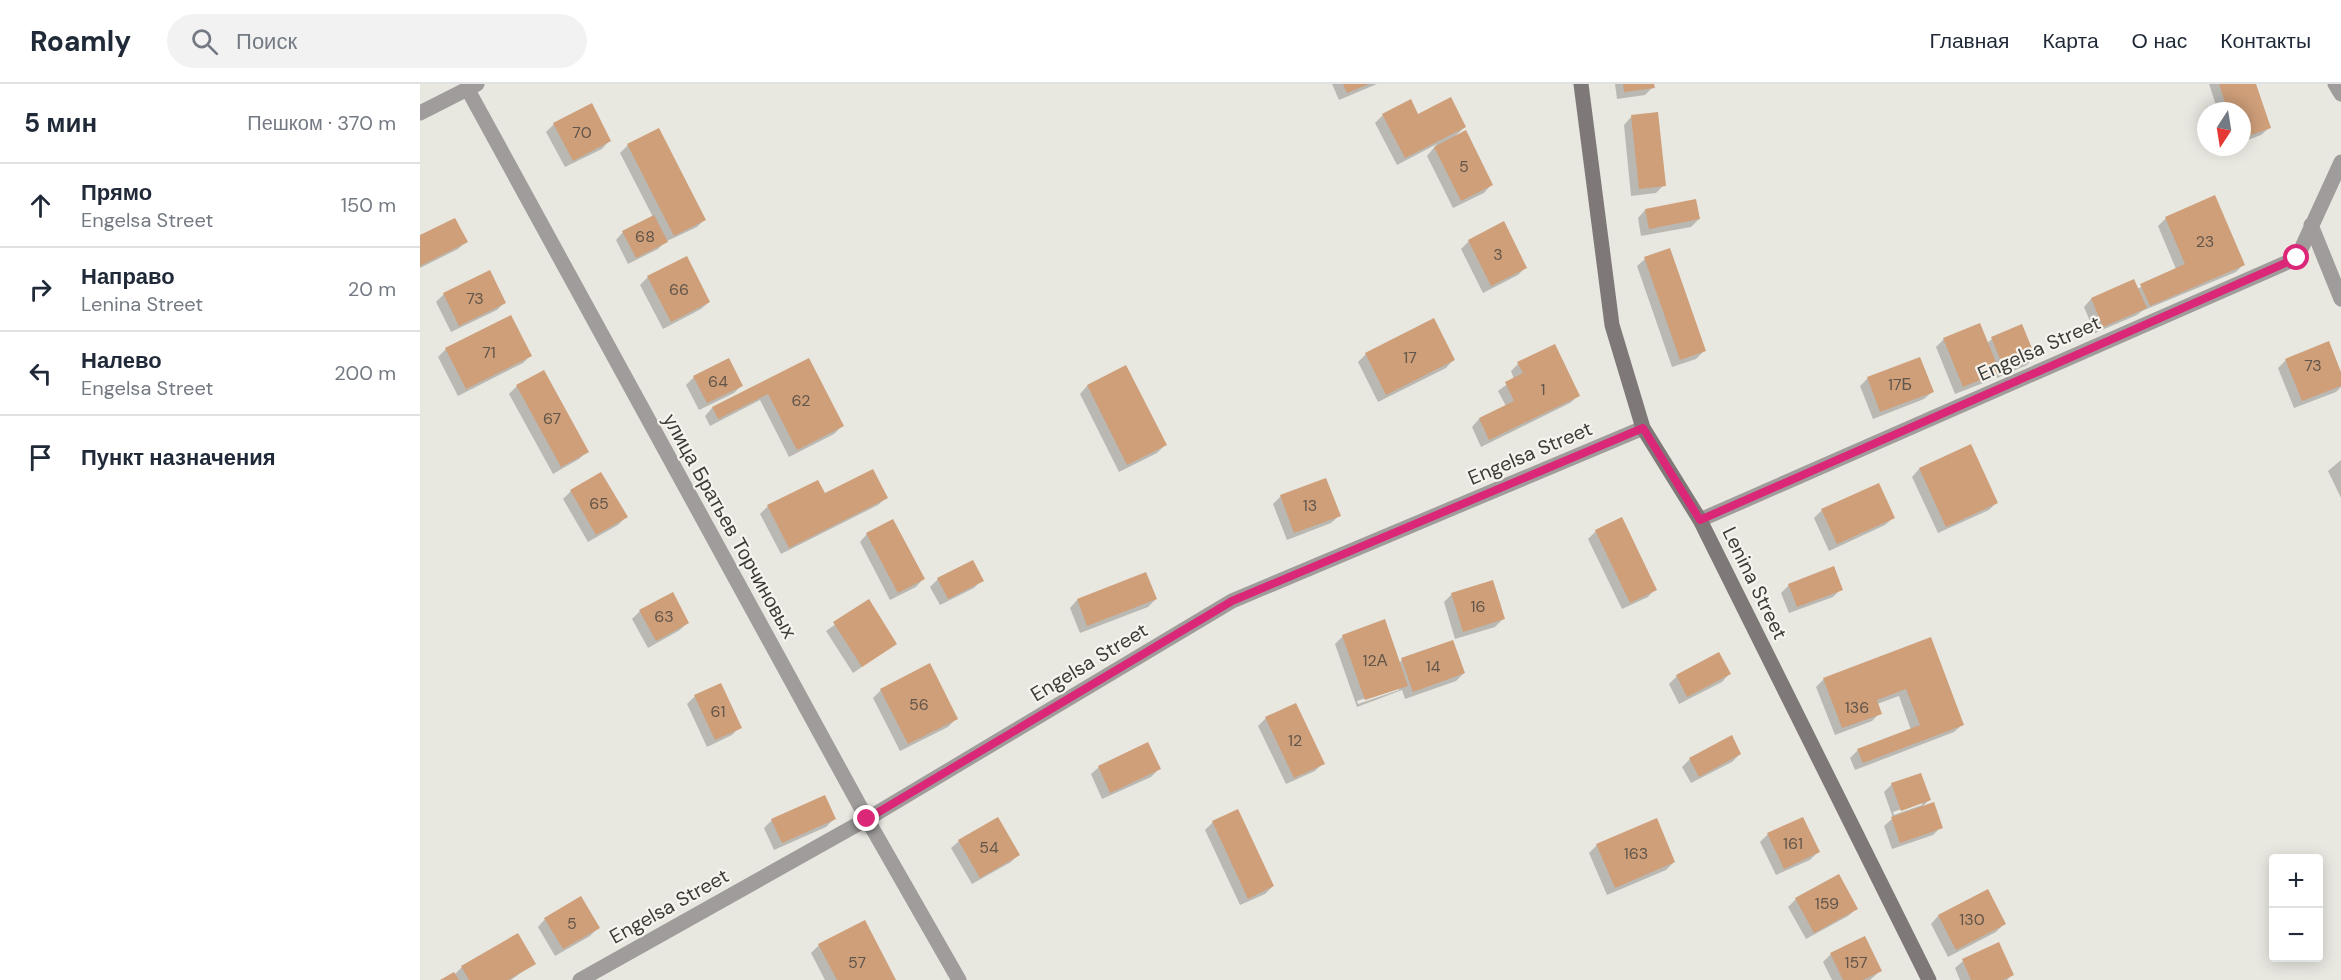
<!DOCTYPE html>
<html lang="ru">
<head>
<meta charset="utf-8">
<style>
  body { margin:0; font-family:"DM Sans",sans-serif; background:#f2f2f3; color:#1f2937 }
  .controls { position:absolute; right:18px; bottom:18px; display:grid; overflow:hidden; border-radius:6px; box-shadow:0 3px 15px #0003 }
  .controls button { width:54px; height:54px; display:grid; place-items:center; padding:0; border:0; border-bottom:2px solid #e0e1e3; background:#fff; color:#1f2937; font:30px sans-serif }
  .compass { position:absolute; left:1777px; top:18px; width:54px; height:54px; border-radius:50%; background:#fff; box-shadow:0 3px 15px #0003; rotate:192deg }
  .stop { position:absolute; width:18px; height:18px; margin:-14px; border:4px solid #db2777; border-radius:50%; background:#fff }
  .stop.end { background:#db2777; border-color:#fff; box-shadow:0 2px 6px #0008 }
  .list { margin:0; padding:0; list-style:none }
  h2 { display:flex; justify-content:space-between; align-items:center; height:78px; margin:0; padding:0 24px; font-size:26px }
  h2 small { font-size:20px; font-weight:400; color:#747a83 }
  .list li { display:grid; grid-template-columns:39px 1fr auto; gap:18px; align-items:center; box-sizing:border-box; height:84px; padding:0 24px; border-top:2px solid #e0e1e3 }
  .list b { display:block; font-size:22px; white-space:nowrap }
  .list p { margin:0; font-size:20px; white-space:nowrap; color:#747a83 }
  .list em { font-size:20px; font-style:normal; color:#747a83 }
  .icon { flex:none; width:33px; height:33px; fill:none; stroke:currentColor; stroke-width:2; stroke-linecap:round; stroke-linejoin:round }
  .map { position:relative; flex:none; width:1921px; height:896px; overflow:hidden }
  header { display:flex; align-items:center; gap:36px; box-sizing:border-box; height:84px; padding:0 30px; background:#fff; border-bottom:2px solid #e0e1e3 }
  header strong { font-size:28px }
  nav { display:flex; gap:33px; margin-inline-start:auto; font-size:21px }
  .search { width:420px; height:54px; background:#f2f2f3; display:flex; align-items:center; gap:15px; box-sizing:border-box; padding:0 21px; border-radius:33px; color:#747a83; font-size:22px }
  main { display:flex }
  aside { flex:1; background:#fff }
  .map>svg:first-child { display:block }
  .shadow { fill:#0003; fill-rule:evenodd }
  .building { fill:#cf9f7a }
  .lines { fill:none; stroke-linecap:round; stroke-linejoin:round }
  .street { stroke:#a09c9c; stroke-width:15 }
  .secondary { stroke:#7e7978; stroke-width:15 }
  .route { stroke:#db2777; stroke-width:8 }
  .labels { text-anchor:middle; stroke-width:4.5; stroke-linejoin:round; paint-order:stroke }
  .number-label { font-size:16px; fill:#625549 }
  .street-label { font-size:20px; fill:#3d3c39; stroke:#f6f4ed }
</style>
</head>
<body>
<header>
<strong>Roamly</strong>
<div class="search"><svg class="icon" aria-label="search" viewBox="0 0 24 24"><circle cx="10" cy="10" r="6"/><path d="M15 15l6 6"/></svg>Поиск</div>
<nav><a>Главная</a><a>Карта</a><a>О нас</a><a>Контакты</a></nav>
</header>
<main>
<aside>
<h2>5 мин<small>Пешком · 370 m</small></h2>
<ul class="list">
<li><svg class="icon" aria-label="ahead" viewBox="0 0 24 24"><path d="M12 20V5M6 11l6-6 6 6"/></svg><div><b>Прямо</b><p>Engelsa Street</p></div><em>150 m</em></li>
<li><svg class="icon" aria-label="right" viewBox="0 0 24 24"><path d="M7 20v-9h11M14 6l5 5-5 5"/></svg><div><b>Направо</b><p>Lenina Street</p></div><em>20 m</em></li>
<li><svg class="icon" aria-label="left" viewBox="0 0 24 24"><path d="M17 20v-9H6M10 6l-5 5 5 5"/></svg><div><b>Налево</b><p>Engelsa Street</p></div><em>200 m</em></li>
<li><svg class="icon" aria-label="arrive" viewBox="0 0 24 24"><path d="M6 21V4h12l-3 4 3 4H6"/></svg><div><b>Пункт назначения</b></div></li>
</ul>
</aside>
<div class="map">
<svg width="1921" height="896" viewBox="0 0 1921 896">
  <rect width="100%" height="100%" fill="#e8e7e0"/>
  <path class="shadow" d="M912 0H957L919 16Z
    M1195 0H1233V3L1225 11 1197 15Z
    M1789 0H1834L1849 44 1841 51 1822 58V27H1798Z
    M963 31 998 32 1045 43 1034 53 1071 101 1064 109 1033 124 1007 72 1017 60 977 81 955 39Z
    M1211 33 1244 101 1236 109 1211 112 1204 41Z
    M134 40 189 57 182 65 145 83 126 48Z
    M208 61 284 136 277 143 245 158 238 165 208 180 196 156 203 148 233 133 200 69Z
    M1794 113 1824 180 1816 188 1722 227 1717 231 1675 249 1664 223 1671 215 1713 197 1717 205 1756 185 1738 142 1745 135Z
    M1275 117 1279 135 1271 143 1221 152 1218 134 1225 126Z
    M0 153 46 158 38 165 0 184Z
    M1049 157 1106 183 1098 191 1063 209 1041 165Z
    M1225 175 1284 267 1276 275 1252 283 1217 182Z
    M228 193 289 218 281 225 243 245 220 201Z
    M24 210 85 218 77 226 31 248 16 218Z
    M1524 255 1567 259 1572 255 1614 273 1607 281 1577 294 1576 290 1571 296 1535 310 1516 263Z
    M26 265 110 272 103 279 38 312 18 273Z
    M946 270 1033 276 1026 284 958 318 938 278Z
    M388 276 422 342 414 350 369 373 340 316 290 342 285 332 292 324Z
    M1866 276 1921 292V303L1916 308 1874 324 1858 284Z
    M1098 280 1158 312 1150 319 1061 363 1052 343 1059 335 1086 322 1078 307 1094 295 1091 287Z
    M705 283 745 361 737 369 699 388 660 310 667 302Z
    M274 293 322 301 314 309 279 326 266 301Z
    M1448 294 1512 308 1504 315 1453 335 1440 302Z
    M97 302 167 368 159 375 133 390 89 310Z
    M1550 362 1576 419 1569 426 1518 449 1492 393 1499 385Z
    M1921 376V414L1908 387Z
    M151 407 206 433 198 441 168 458 143 415Z
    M404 411 466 414 458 421 361 470 340 430 348 422Z
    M861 412 919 432 911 439 867 456 853 420Z
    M1402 426 1473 434 1465 441 1409 467 1394 434Z
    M1176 447 1235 505 1228 513 1202 525 1168 455Z
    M447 450 503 495 496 503 470 516 440 458Z
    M518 495 562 496 554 504 520 521 510 503Z
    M1369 501 1421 505 1413 513 1369 529 1361 509Z
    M1032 510 1083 535 1075 543 1035 555 1024 518Z
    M736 515 728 523 660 549 650 524 657 516Z
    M448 517 475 560 433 589 406 547Z
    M220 527 268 538 260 546 228 564 212 535Z
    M923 552 979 579 982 576 1044 589 1036 597 985 615 982 606 937 623 915 560ZM979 603V606L938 620 937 617Z
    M1510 555 1542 641 1534 648 1435 686 1430 674 1438 666 1491 646 1479 612 1457 620 1460 629 1452 637 1415 651 1396 603 1404 595Z
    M1309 590 1302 598 1259 620 1249 600 1257 592Z
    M461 606 536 635 528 643 480 667 453 614Z
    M275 612 320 643 312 651 287 663 267 620Z
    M846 634 903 679 895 687 866 700 838 642Z
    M1311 653 1320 670 1312 678 1271 699 1262 683 1270 675Z
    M679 683 739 685 731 693 682 715 671 690Z
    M1472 700 1509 716 1500 725 1521 743 1513 751 1472 765 1464 742 1473 734 1464 708ZM1502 718V721L1474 731 1473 728Z
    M817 727 853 802 845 810 820 821 785 746 793 738Z
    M414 735 406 743 354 766 344 744 352 736Z
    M1348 750 1398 768 1390 776 1356 791 1340 758Z
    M539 757 599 770 591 778 552 800 531 764Z
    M1177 761 1254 778 1246 786 1187 811 1169 769Z
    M1376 815 1436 825 1428 832 1386 855 1368 823Z
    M1518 832 1584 840 1576 848 1528 873 1511 840Z
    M125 835 178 844 170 852 135 872 118 843Z
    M1578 860 1592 891 1587 896H1540L1535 884 1543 877Z
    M399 861 474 896H405L391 869Z
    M1411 870 1460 887 1450 896H1412L1403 878Z
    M114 879 91 896H23L34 891 42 883Z"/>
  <path class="building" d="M923 0H949L927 9Z
    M1203 0H1234L1235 4 1204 8Z
    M1799 0H1836L1851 44 1822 54V27H1808Z
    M1031 13 1046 43 985 74 962 30 991 15 998 30Z
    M172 19 191 57 153 77 133 39Z
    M1238 28 1246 102 1219 105 1211 31Z
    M239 44 286 136 254 152 207 60Z
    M1046 46 1073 101 1041 117 1014 63Z
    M1795 111 1825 181 1730 222 1720 200 1765 180 1745 133Z
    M1276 115 1280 135 1229 145 1225 125Z
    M234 131 248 158 216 174 202 147Z
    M35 134 48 158 0 182V151Z
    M1084 137 1107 184 1071 202 1048 156Z
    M1250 164 1286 267 1260 276 1224 173Z
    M267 172 290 218 251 238 227 192Z
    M70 186 86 219 39 242 23 209Z
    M1714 195 1727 224 1683 243 1671 214Z
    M91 231 112 272 46 305 25 264Z
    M1014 234 1035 276 966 311 945 269Z
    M1560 239 1580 288 1543 303 1523 254Z
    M1602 240 1616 274 1585 287 1571 253Z
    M1909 257 1921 288V302L1882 317 1865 275Z
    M1135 260 1160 312 1069 356 1059 334 1094 317 1085 298 1103 289 1097 278Z
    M1500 273 1514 308 1460 328 1447 293Z
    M309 274 323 302 287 319 273 292Z
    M389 274 424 342 377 366 348 310 298 335 292 323Z
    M706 281 747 361 707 381 667 301Z
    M124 286 169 368 141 383 96 301Z
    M1551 360 1578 419 1526 443 1499 384Z
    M453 385 468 414 369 464 347 421 398 396 405 409Z
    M181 388 208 433 176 451 150 406Z
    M906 394 921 432 874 449 860 411Z
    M1459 399 1475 434 1417 460 1401 425Z
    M1202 433 1237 506 1210 519 1175 446Z
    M473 435 505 495 478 509 446 449Z
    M553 476 564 497 528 515 517 494Z
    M1414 482 1423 506 1377 523 1368 500Z
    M726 488 737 515 667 542 657 515Z
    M1073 496 1085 535 1043 548 1031 509Z
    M253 508 269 539 236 557 219 526Z
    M449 515 477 560 442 583 413 538Z
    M965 535 988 602 945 616 922 551Z
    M1511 553 1544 641 1443 679 1437 665 1500 641 1486 605 1457 616 1462 630 1422 644 1403 594Z
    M1033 556 1045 589 993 608 981 574Z
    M1299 568 1311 590 1267 613 1256 591Z
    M510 579 538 635 488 660 460 605Z
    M301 599 322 644 295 656 274 611Z
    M876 619 905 680 874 694 845 633Z
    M1312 651 1321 670 1279 693 1269 674Z
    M728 658 741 685 690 709 678 682Z
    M1501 689 1511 716 1481 727 1471 699Z
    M405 711 416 735 362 759 351 735Z
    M1514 718 1523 744 1480 759 1471 733Z
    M818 725 854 802 828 815 792 737Z
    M578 733 600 771 560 794 538 756Z
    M1383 733 1400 768 1364 785 1347 749Z
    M1237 734 1255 778 1195 804 1176 760Z
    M1419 790 1438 825 1394 849 1375 814Z
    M1568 805 1586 840 1536 866 1518 831Z
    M161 812 180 844 143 865 124 834Z
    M445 836 476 896H417L398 860Z
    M98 849 116 880 88 896H49L41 882Z
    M1445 852 1462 887 1443 896H1423L1410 869Z
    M1579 858 1594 891 1583 896H1551L1542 875Z
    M34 888 39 896H20Z"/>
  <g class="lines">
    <path class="street" d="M1915 0 1921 10
      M48 6 447 735 539 896
      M0 29 57 0
      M1891 141 1921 215
      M1280 436 1877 174 1921 78
      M160 896 447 735 812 517 1223 344"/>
    <path class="secondary" d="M1161 0 1192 241 1223 344 1280 436 1509 896"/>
  </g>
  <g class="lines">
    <path class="route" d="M447 735 812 517 1223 344 1280 436 1877 174"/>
  </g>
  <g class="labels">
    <g class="number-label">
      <text x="162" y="54">70</text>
      <text x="1044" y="88">5</text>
      <text x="225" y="158">68</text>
      <text x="1785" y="163">23</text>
      <text x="1078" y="176">3</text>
      <text x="259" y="211">66</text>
      <text x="55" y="220">73</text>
      <text x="69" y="274">71</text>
      <text x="990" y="279">17</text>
      <text x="1893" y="287">73</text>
      <text x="298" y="303">64</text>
      <text x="1480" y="306">17Б</text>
      <text x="1123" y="311">1</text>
      <text x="381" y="322">62</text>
      <text x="132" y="340">67</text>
      <text x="179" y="425">65</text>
      <text x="890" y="427">13</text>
      <text x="1058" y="528">16</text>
      <text x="244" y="538">63</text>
      <text x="955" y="582">12А</text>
      <text x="1013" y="588">14</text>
      <text x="499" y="626">56</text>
      <text x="1437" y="629">136</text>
      <text x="298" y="633">61</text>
      <text x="875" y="662">12</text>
      <text x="1373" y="765">161</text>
      <text x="569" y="769">54</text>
      <text x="1216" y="775">163</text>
      <text x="1407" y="825">159</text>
      <text x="1552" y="841">130</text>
      <text x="152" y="845">5</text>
      <text x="437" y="884">57</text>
      <text x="1436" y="884">157</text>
    </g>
    <g class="street-label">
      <text transform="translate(1619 264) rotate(-24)" y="7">Engelsa Street</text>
      <text transform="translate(1110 369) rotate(-23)" y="7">Engelsa Street</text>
      <text transform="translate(310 442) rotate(61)" y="7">улица Братьев Торчиновых</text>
      <text transform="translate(1335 499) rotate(64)" y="7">Lenina Street</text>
      <text transform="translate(669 578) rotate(-31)" y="7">Engelsa Street</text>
      <text transform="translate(249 822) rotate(-29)" y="7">Engelsa Street</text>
    </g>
  </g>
</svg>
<div class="controls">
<button>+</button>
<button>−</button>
</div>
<svg class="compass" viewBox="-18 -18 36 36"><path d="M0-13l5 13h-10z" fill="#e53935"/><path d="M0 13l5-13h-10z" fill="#747a83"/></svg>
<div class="stop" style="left:1877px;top:174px"></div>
<div class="stop end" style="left:447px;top:735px"></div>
</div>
</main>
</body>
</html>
